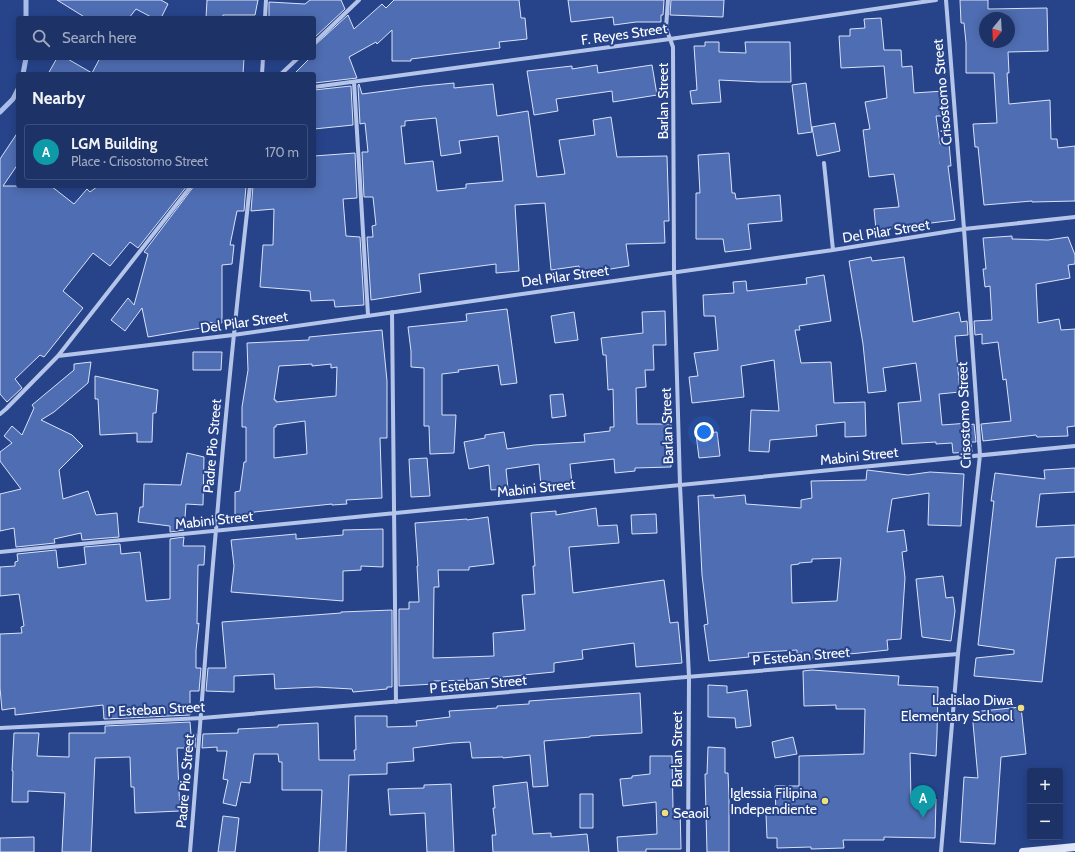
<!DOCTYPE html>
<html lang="en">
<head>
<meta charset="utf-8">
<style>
  body { margin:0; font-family:Cabin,sans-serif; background:#2a3f71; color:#f1f3f6 }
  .controls { position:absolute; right:12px; bottom:12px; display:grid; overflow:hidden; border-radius:4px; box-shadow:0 2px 10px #0003 }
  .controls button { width:36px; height:36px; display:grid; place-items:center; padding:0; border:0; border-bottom:1px solid #3b4e7c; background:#1d3368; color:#f1f3f6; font:20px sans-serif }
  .compass { position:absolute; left:979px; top:12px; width:36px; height:36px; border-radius:50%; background:#1d3368; box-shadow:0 2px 10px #0003; rotate:198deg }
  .you { position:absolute; left:704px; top:432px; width:14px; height:14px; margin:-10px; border:3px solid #fff; border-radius:50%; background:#1a73e8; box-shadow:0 0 0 6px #1a73e833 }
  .badge { display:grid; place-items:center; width:26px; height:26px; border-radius:50%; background:#f2e17a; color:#fff; font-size:13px; font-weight:700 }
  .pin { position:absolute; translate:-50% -33px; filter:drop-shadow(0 1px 2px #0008) }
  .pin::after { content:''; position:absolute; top:21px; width:14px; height:12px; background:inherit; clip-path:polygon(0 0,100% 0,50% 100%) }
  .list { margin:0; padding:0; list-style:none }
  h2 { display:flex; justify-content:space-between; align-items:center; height:52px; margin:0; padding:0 16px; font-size:17px }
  h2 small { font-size:13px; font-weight:400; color:#a0aac0 }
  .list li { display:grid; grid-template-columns:26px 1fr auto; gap:12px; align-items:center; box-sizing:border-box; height:56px; margin:0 8px 8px; padding:0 8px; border:1px solid #3b4e7c; border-radius:4px }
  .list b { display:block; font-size:15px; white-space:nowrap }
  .list p { margin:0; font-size:13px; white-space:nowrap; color:#a0aac0 }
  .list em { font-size:13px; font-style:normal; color:#a0aac0 }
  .icon { flex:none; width:22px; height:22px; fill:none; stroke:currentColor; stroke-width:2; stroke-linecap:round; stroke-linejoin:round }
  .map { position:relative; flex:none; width:1075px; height:852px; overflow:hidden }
  .search { position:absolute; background:#1d3368; box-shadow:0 2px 10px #0003; left:16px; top:16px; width:300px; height:44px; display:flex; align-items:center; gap:10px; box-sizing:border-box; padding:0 14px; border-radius:4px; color:#a0aac0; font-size:15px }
  .panel { position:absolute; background:#1d3368; box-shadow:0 2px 10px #0003; left:16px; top:72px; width:300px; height:116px; border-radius:4px }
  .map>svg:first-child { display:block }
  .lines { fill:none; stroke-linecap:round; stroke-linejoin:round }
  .stream { stroke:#a9beea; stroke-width:5 }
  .building { fill:#4f6db2; stroke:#d9e2f7; fill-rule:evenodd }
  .minor { stroke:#b5c5ea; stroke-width:4 }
  .secondary { stroke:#dfe6f8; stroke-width:8 }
  .poi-dot { fill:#f2e17a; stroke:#27448b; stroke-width:1.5 }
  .labels { text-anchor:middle; stroke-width:4; stroke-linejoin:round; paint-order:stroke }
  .street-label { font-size:14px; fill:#fff; stroke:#27448b }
  .poi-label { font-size:14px; fill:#fff; stroke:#27448b; text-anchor:end }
</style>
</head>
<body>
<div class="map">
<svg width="1075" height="852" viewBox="0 0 1075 852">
  <rect width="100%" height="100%" fill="#27448b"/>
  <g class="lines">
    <path class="stream" d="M26 0V18
      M23 74 26 58
      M0 112 13 99 18 89"/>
  </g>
  <path class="building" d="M57 0H161L168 4 161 18H153L136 9 129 18H86Z
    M207 0H258L255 15H223V18H206Z
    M310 0H341L345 9 314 38V18H269V2L305 4Z
    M394 0H519L521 18H525L527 39 499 42 500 48 411 59V61H392V30L377 44 376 42 349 57 357 78 314 83V74H294L310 58H314V46L348 15 354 29 382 4 386 8Z
    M568 0H664L663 15H661V22H636L614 25 613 17 571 22Z
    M671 0H724L723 17 670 15Z
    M960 0H988V9L1047 8 1048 51 1008 52 1009 73H1007L1009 104 1050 100 1051 139H1057L1058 148 1075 146V201L1032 202V201L984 205 978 147H975L973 124 997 123 994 73H966V43L964 23H961ZM985 18H1009V42H985Z
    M881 18 884 50H901L902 67 912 66 914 93 944 91 946 116H936L940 144 949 143 951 166H948L955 220 876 230 874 209 899 207 894 174 869 177 863 130 870 129 865 102 887 98 884 66 841 68 839 36H850V29L865 28 864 19Z
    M705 42H719V52L746 53 745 42H790L791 82H759L719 80 721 102 692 104 690 91 697 90 694 46H705Z
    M57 58H66L92 73 100 58H244L243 74H48Z
    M597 65 598 73 652 65 657 95 613 102 612 91 556 99 558 111 534 115 527 71 572 66V69Z
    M454 83V88L493 84 497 116 528 111 537 177 565 174 559 140 595 135 593 120 611 117 617 157 667 156 669 221H664L665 243 626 244 629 266 580 274 579 266 551 270 545 203 515 205 519 271 496 273V264L419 274 421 292 371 300 367 237H373L372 226 376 225 373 197H364L362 152H368L365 123 360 124 358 85 359 84 362 94 423 86ZM436 118 441 156 461 153 459 141 498 136 503 181 466 184V188L437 191 433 161 405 164 401 126H405V121Z
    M806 83 812 132 798 134 792 85Z
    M351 86 353 125 314 129V90Z
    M835 123 840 151 817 156 812 127Z
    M18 132V164L3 186H51L74 204 87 189 90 192 98 186H187L138 248 130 242 110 266 93 253 63 291 83 308 44 357 40 355 15 379 22 388 7 402 0 394V159Z
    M355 153 357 198 343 199 346 236 360 237 364 305 335 307 334 300 311 301 310 291 260 287 263 245H273L274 209 251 211 253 186H314V156Z
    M729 153 732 193H735L736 199 780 195 782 221 748 224 751 249 725 252 723 239H696V193H700L698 155Z
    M194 186H246L244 211H237L230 245H234L232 264 222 265V323L201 322V328L148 337 142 308 125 331 111 320 128 298 134 305 148 254 144 252Z
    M1012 236V239L1048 240 1068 237 1075 255V264L1068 265 1070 278 1036 284 1038 323 1059 319 1061 330 1075 329V426L1067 427 1068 436 1037 437 1036 435 983 441 981 424 1011 421 1006 379 1003 380 998 342 982 344V334L975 335 974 321 992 320 990 286 985 287 983 269H986L983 238Z
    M871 257 872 261 904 257 913 322 959 312 961 322 967 321 968 335 955 336 960 392 939 394 942 425 969 423V425L974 424 976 442H971L972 452 953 453 952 443 936 444V442L902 444 898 403 921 401 916 363 883 368 886 391 868 393 863 344 849 261Z
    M824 275 831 321 799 326 800 330H795L801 363 831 362 834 403 865 402 866 436 845 437V422L816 425 817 436 770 440 769 452 749 451 751 410 779 411 774 360 741 366 744 397 692 403 689 377 698 376 694 353 718 350 715 316H704L703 295 734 293 733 282 746 281 747 291 807 284 806 278Z
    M507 309 517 383 501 385 498 365 458 370 459 372 442 374V415H456L454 453 430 454 429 426H424V368L411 367V351L408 327 467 321 466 314Z
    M665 311 666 345H653L654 370H645L646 387 636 388 637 424H671V467L635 468V471L615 473 614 459 570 464 572 484 541 486 539 464 506 469 508 489 491 490 489 465 469 469 464 442 485 438V435L504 432 507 449 534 445 585 442 584 434 610 431V427H614L613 389 608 390 606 355H603L601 338 643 333 642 312Z
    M574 312 578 340 555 343 551 316Z
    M382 330 387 381V438H380L382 498 346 500 347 504 332 505V504L254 512V514L235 516V492L240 491 244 462H246V427H242V407L248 370 247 343 309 340V337ZM312 364V366L331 364V368L337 367 336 396 276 402V400H274L279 366ZM305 421 307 454 274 458V427H276V425Z
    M193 352H222L221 370H193Z
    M91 362 88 383 54 412 41 420 72 435 83 446 59 470 63 499 88 491 96 515 117 513 119 537 82 540 81 533 54 539 55 543 16 547 14 528 0 531V494L21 489 0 461V452L12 443 4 436 12 426 22 435 34 408 32 405 74 370V364Z
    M95 376 158 390 156 413H153L152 442H137V433L100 435 98 399H95Z
    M563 394 566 416 552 418 550 395Z
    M717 432 720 456 699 458 696 434Z
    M187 453 204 457 203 505 186 504 184 530 170 532V526L138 522 140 507H143L144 484 181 485Z
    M427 458 430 496 411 497 409 459Z
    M1075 468V492L1040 494 1036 527 1075 525V557L1056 558 1042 682 974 676 976 658 1014 654V650L978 645 994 501H991L995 473 1045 479 1044 470Z
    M867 470 908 475 930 472 964 474 961 526 928 525 929 493 892 499 887 532 904 530 907 551 902 552 905 578 901 639 887 640 888 650 802 659V652L797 653V650L748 653 749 657 709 661 704 625 708 624 702 575 698 496 714 495V498L745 495 746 504 801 508V500L812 498 811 481 866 480ZM841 558 837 601 792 603 791 565 799 564V563L812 562V559Z
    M596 508 598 526 617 525 619 543 569 547 573 593 664 580 670 623 678 622 682 663 636 667 634 643 582 650 583 659 554 663V672L472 680 434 681V684L399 686V609H409V602H419L417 566H418L415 523 467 519V520L488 517 494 564 469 567V570H438L439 587H434L433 658 494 656 493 633 525 630 522 595 535 594 533 566H535L531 513 556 511V515Z
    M656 514 657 533 632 534 631 515Z
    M383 529V567L361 566V570L343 571V601L231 592 234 566 231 540 296 534V539L343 535V530Z
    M184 537 183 546H205L204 565H198L197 624 199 623 196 650V668H201L199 691H190V715L104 719 103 705 15 715V708L2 710 0 688V634L22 633 21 627 24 626 19 594 0 596V567L15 566V562L18 561 17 554 56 550 58 568 86 564 84 547 120 544 121 554 140 552 146 601 170 599V539Z
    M943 576 946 598 953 597 955 611 951 641 922 637 916 579Z
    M392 610V687H387V689L353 692 352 689 316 687 275 689 274 674 234 676V692L206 691 208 668H226L222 622 341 613V612Z
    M812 670 899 676 898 685 938 687 937 734 936 756 910 753 911 798 936 799 935 838 884 837V840H843L844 848 811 849V847L777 848V838H767L766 814H776L775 786H799V756L864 754 865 709H836V705L804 706 803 671Z
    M708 685 727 686V693L747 690 751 726 736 728 735 718 708 717Z
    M640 693 642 733 590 736V737L544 741 548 786 533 787 530 755 503 758V757L472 758 470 742 452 743 413 748 414 761 387 763V774L349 775 346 852H319L322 790H282V762H279L278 754H254L250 783 241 782 236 806 223 803 228 780 223 779 227 751H217V747L202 748 203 734 238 733V729L278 727V725L318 723 319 760H355L354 750H356L355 716H387V727L417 726 416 721 450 717 449 711 497 708V706L529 704V701Z
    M1021 707 1026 754 1001 757 995 844 960 842 964 777 978 778 972 712Z
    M190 722 191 734H196L195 748H177L180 811 135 813 134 787H131L130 757 95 758 91 852H62L65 793 28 791V802H12L13 771H12L14 733H39L37 756 69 757V733H105V726Z
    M793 737 797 754 775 758 772 742Z
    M708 747 725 748V773H728L729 796V852H707L705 774H707Z
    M650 756H672L673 808 680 807 681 849H646V852H618L617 837 657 834 656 802 623 806 620 779 632 778V776L650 774Z
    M527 782 533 834 551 833V837L587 834 589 852H493L492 835H496L493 808H495L493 786Z
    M451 784 454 852H427L425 813 390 815 388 789 424 788V785Z
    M580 794H593V828H580Z
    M223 816 239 818 235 852H218Z
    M34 837V852H0V838Z"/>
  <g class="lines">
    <path class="minor" d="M668 0 666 28 673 47 674 272 680 485 689 677 688 852
      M265 18 266 0
      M314 43 359 0
      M262 74 263 58
      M281 74 298 58
      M354 82 368 315
      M314 87 670 39 936 0
      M824 163 833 250
      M392 312 396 702
      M58 356 233 335 833 250 964 229 1075 217
      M0 414 6 409 58 356 191 186
      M0 552 1075 446
      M0 728 202 718 958 654
      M190 852C199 745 206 638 216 530 225 415 237 301 250 186
      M941 852 958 654 980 455 964 229 946 0"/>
    <path class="secondary" d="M1023 852 1075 847"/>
  </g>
  <g class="poi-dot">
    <circle cx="1021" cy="708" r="4"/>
    <circle cx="825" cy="801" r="4"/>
    <circle cx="665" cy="813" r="4"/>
  </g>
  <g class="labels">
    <g class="street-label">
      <text transform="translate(624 34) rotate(-8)" y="5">F. Reyes Street</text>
      <text transform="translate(942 92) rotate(-95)" y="5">Crisostomo Street</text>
      <text transform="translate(663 101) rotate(-90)" y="5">Barlan Street</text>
      <text transform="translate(886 231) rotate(-9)" y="5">Del Pilar Street</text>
      <text transform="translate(565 276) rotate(-8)" y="5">Del Pilar Street</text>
      <text transform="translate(244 322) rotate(-8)" y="5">Del Pilar Street</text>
      <text transform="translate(964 415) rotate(-92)" y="5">Crisostomo Street</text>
      <text transform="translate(667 426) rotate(-92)" y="5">Barlan Street</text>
      <text transform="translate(212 446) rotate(-85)" y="5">Padre Pio Street</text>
      <text transform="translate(859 456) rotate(-6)" y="5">Mabini Street</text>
      <text transform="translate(536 488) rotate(-6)" y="5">Mabini Street</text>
      <text transform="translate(214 520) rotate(-6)" y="5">Mabini Street</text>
      <text transform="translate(801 656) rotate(-5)" y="5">P Esteban Street</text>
      <text transform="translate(478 684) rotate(-5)" y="5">P Esteban Street</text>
      <text transform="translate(156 709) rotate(-3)" y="5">P Esteban Street</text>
      <text transform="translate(677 749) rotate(-90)" y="5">Barlan Street</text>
      <text transform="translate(185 781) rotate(-85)" y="5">Padre Pio Street</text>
    </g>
    <g class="poi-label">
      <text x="1013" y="705">Ladislao Diwa<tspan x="1013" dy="16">Elementary School</tspan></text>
      <text x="817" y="798">Iglessia Filipina<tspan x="817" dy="16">Independiente</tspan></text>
      <text x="673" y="818" text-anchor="start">Seaoil</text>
    </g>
  </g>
</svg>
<div class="controls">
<button>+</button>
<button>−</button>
</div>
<svg class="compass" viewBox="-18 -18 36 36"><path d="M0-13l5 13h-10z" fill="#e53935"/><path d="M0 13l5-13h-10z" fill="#a0aac0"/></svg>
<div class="you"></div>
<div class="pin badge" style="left:923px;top:818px;background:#0f9aa8">A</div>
<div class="search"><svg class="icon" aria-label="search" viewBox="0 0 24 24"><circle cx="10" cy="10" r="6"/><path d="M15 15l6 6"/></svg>Search here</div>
<section class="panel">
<h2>Nearby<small></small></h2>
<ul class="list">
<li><span class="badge" style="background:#0f9aa8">A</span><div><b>LGM Building</b><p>Place · Crisostomo Street</p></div><em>170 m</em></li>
</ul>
</section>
</div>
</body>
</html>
